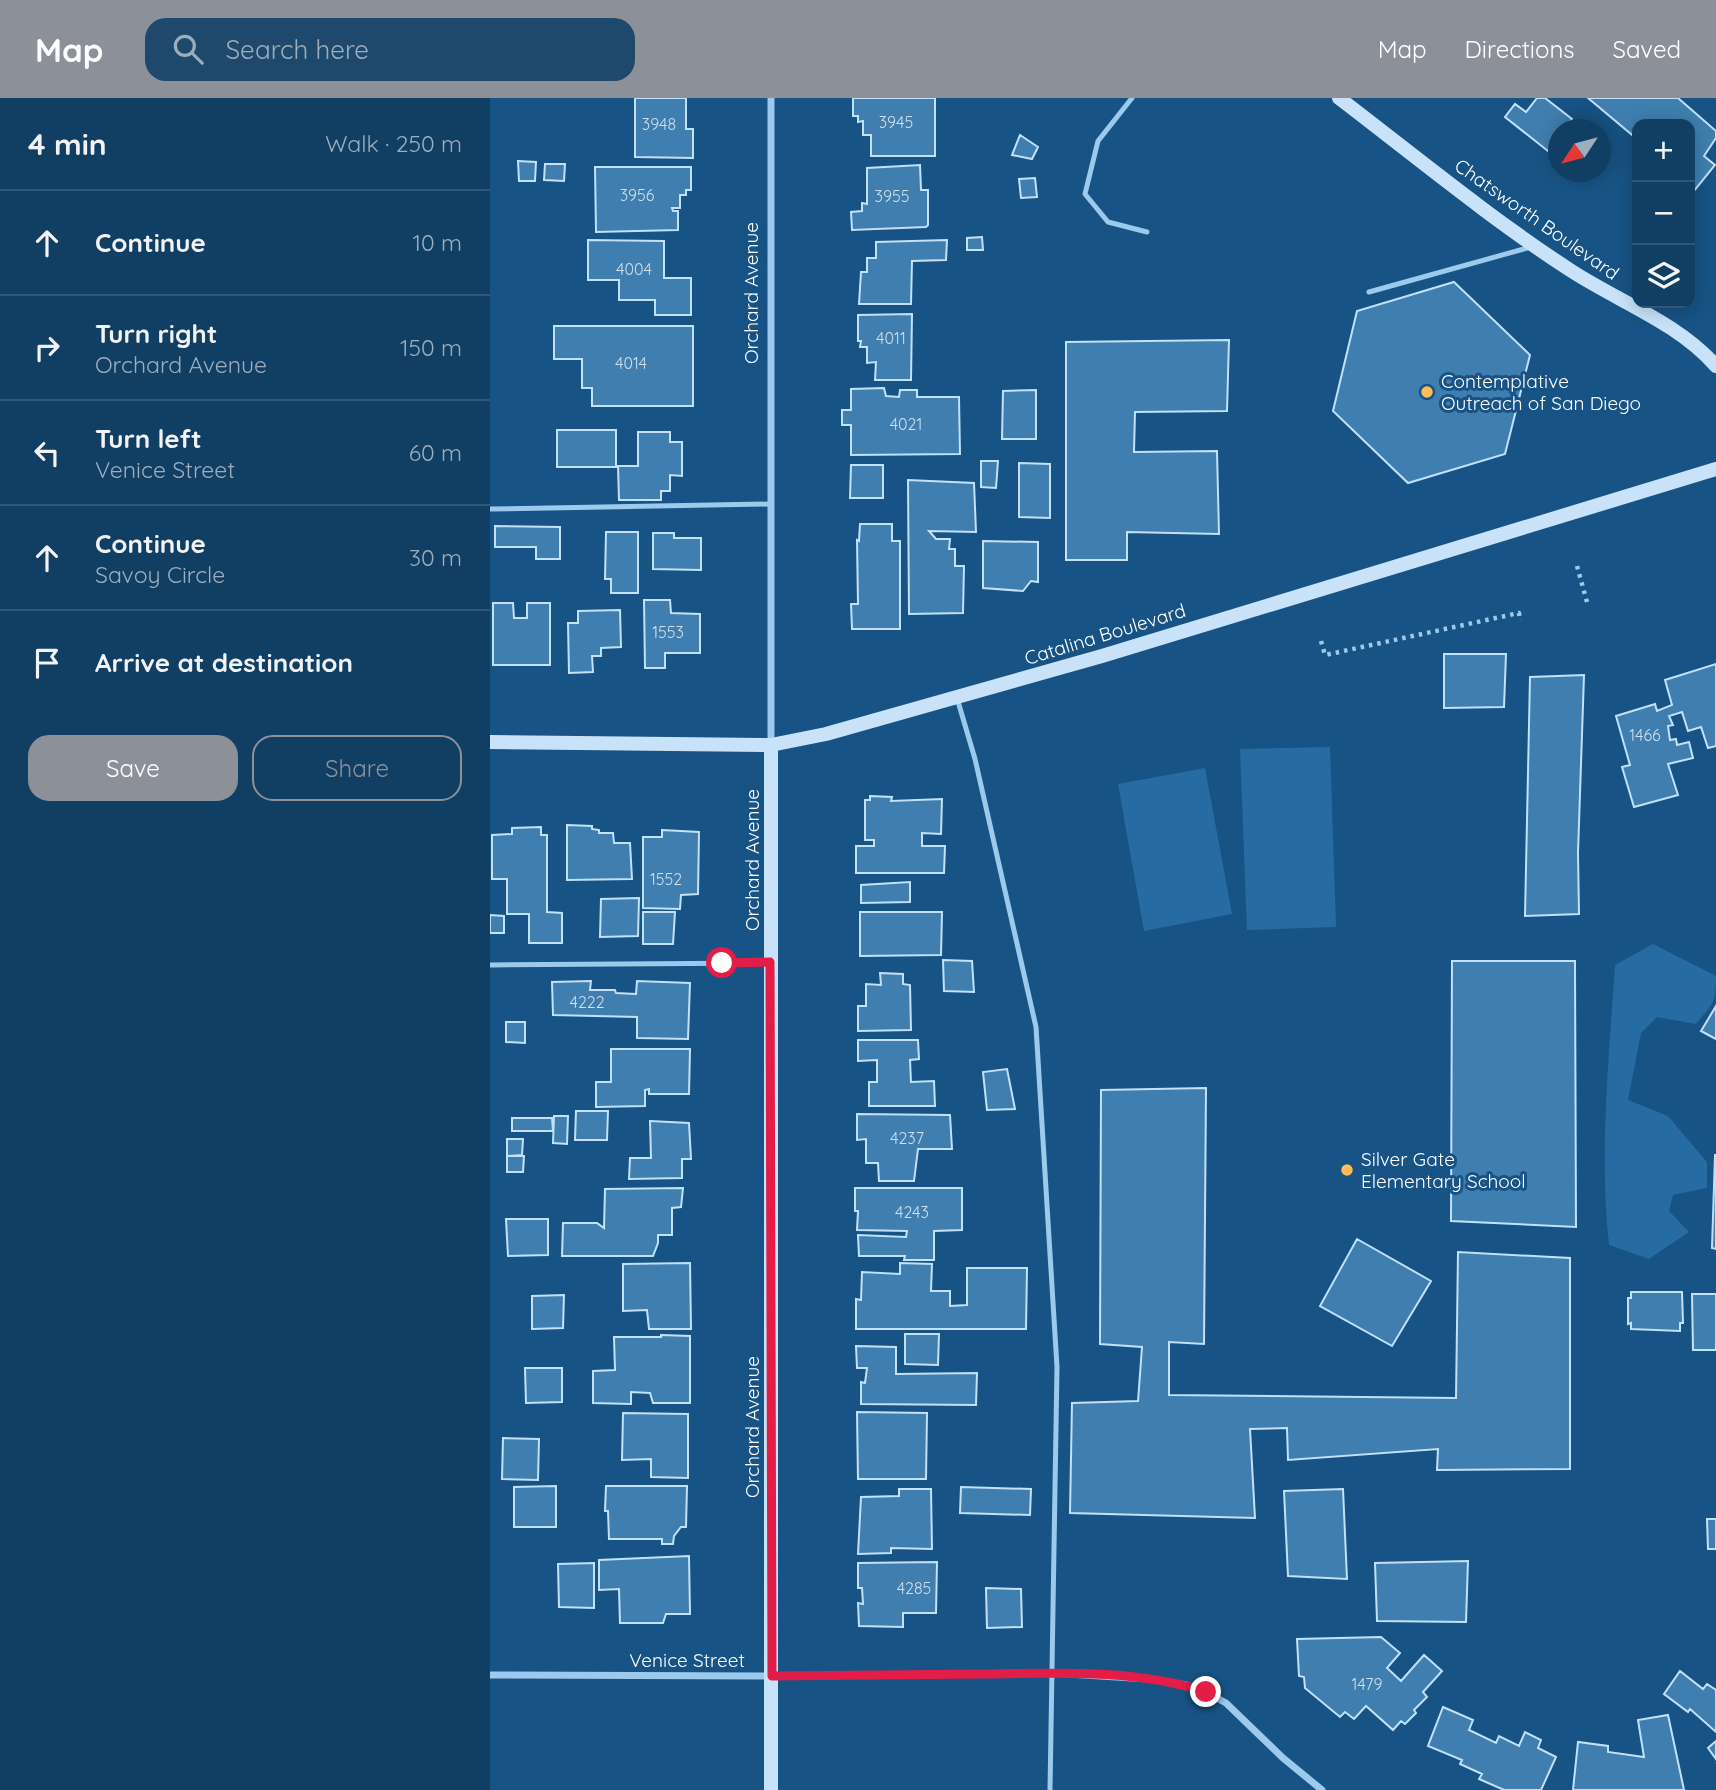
<!DOCTYPE html>
<html lang="en">
<head>
<meta charset="utf-8">
<style>
  body { margin:0; font-family:Quicksand,sans-serif; background:#1e496c; color:#f1f3f6 }
  .controls { position:absolute; right:21px; top:21px; display:grid; overflow:hidden; border-radius:14px; box-shadow:0 4px 18px #0003 }
  .controls button { width:63px; height:63px; display:grid; place-items:center; padding:0; border:0; border-bottom:2px solid #305778; background:#113e63; color:#f1f3f6; font:35px sans-serif }
  .compass { position:absolute; left:1058px; top:21px; width:63px; height:63px; border-radius:50%; background:#113e63; box-shadow:0 4px 18px #0003; rotate:234deg }
  .stop { position:absolute; width:21px; height:21px; margin:-16px; border:5px solid #e11d48; border-radius:50%; background:#fff }
  .stop.end { background:#e11d48; border-color:#fff; box-shadow:0 2px 7px #0008 }
  .list { margin:0; padding:0; list-style:none }
  h2 { display:flex; justify-content:space-between; align-items:center; height:91px; margin:0; padding:0 28px; font-size:30px }
  h2 small { font-size:23px; font-weight:400; color:#9caebe }
  .list li { display:grid; grid-template-columns:46px 1fr auto; gap:21px; align-items:center; box-sizing:border-box; height:105px; padding:0 28px; border-top:2px solid #305778 }
  .list b { display:block; font-size:26px; white-space:nowrap }
  .list p { margin:0; font-size:23px; white-space:nowrap; color:#9caebe }
  .list em { font-size:23px; font-style:normal; color:#9caebe }
  .actions { display:flex; gap:14px; padding:21px 28px }
  .actions a { flex:1; padding:16px 0; border:2px solid #8c9099; border-radius:21px; text-align:center; font-size:24px; color:#8c9099 }
  .actions .main { background:#8c9099; color:#fff }
  .icon { flex:none; width:38px; height:38px; fill:none; stroke:currentColor; stroke-width:2; stroke-linecap:round; stroke-linejoin:round }
  .map { position:relative; flex:none; width:1226px; height:1692px; overflow:hidden }
  header { display:flex; align-items:center; gap:42px; box-sizing:border-box; height:98px; padding:0 35px; background:#8c9099; color:#fff }
  header strong { font-size:33px }
  nav { display:flex; gap:38px; margin-inline-start:auto; font-size:24px }
  .search { width:490px; height:63px; background:#1e496c; display:flex; align-items:center; gap:18px; box-sizing:border-box; padding:0 24px; border-radius:21px; color:#9caebe; font-size:26px }
  main { display:flex }
  aside { flex:1; background:#113e63 }
  .map>svg:first-child { display:block }
  .green { fill:#266ca2 }
  .building { fill:#3f7eae; stroke:#c1e1f9; stroke-width:2 }
  .lines { fill:none; stroke-linecap:round; stroke-linejoin:round }
  .path { stroke:#9ccaed; stroke-width:4.5; stroke-dasharray:3.5 5; stroke-linecap:butt }
  .lane { stroke:#9ccaed; stroke-width:5 }
  .street { stroke:#9ccaed; stroke-width:7 }
  .secondary { stroke:#c8e3f9; stroke-width:14 }
  .route { stroke:#e11d48; stroke-width:9 }
  .poi-dot { fill:#ffbb57; stroke:#175384; stroke-width:2.5 }
  .labels { text-anchor:middle; stroke-width:6; stroke-linejoin:round; paint-order:stroke }
  .number-label { font-size:16px; fill:#cfdfeb }
  .street-label { font-size:19px; fill:#fff; stroke:#175384 }
  .poi-label { font-size:19px; fill:#fff; stroke:#175384; text-anchor:start }
</style>
</head>
<body>
<header>
<strong>Map</strong>
<div class="search"><svg class="icon" aria-label="search" viewBox="0 0 24 24"><circle cx="10" cy="10" r="6"/><path d="M15 15l6 6"/></svg>Search here</div>
<nav><a>Map</a><a>Directions</a><a>Saved</a></nav>
</header>
<main>
<aside>
<h2>4 min<small>Walk · 250 m</small></h2>
<ul class="list">
<li><svg class="icon" aria-label="ahead" viewBox="0 0 24 24"><path d="M12 20V5M6 11l6-6 6 6"/></svg><div><b>Continue</b></div><em>10 m</em></li>
<li><svg class="icon" aria-label="right" viewBox="0 0 24 24"><path d="M7 20v-9h11M14 6l5 5-5 5"/></svg><div><b>Turn right</b><p>Orchard Avenue</p></div><em>150 m</em></li>
<li><svg class="icon" aria-label="left" viewBox="0 0 24 24"><path d="M17 20v-9H6M10 6l-5 5 5 5"/></svg><div><b>Turn left</b><p>Venice Street</p></div><em>60 m</em></li>
<li><svg class="icon" aria-label="ahead" viewBox="0 0 24 24"><path d="M12 20V5M6 11l6-6 6 6"/></svg><div><b>Continue</b><p>Savoy Circle</p></div><em>30 m</em></li>
<li><svg class="icon" aria-label="arrive" viewBox="0 0 24 24"><path d="M6 21V4h12l-3 4 3 4H6"/></svg><div><b>Arrive at destination</b></div></li>
</ul>
<div class="actions"><a class="main">Save</a><a>Share</a></div>
</aside>
<div class="map">
<svg width="1226" height="1692" viewBox="0 0 1226 1692">
  <rect width="100%" height="100%" fill="#175384"/>
  <path class="green" d="M840 649 846 829 757 832 750 651Z
    M715 670 742 816 654 833 628 686Z
    M1163 846 1226 878C1226 906 1223 905 1206 926L1167 919 1151 935 1138 1002 1178 1018 1217 1064V1090L1183 1097 1179 1113 1199 1134 1159 1161 1119 1147C1109 1054 1119 960 1125 867Z"/>
  <path class="building" d="M145 0H196V31H203V60L145 59Z
    M363 0H445V58H381V37H373V23L368 24V18H363Z
    M1047 0H1055L1082 21 1074 32H1068V61L1015 19 1025 6 1036 14Z
    M1098 0H1188L1226 33V40L1214 58 1225 67 1200 98V26H1147V41Z
    M530 37 548 49 542 61 522 57Z
    M28 63 46 64 45 83H29Z
    M55 66H75L74 83 54 82Z
    M430 67 431 92H438V127L436 129 362 132 361 114 372 113V105L377 106V70Z
    M105 69H201V92H196V97H190V110H182L183 113H188V132L106 134Z
    M545 80 547 99 531 100 529 81Z
    M492 139 493 152H477V140Z
    M98 142 174 143V180H201V217H165V202H129V182H98Z
    M457 142 456 162 422 163 421 206H369L371 174H377V160H386V144Z
    M964 184 1040 257 1015 356 918 385 843 313 867 213Z
    M422 216 421 282H385L386 264 377 265V249H370L371 243H368V217Z
    M64 228H203V308H102V290H92V261H64Z
    M739 242 737 313 645 314 644 354 727 353 729 436 637 434V462H576V244Z
    M394 290 396 298 409 299 410 292H427V299H469L470 356 361 357V327H352V312H361V291Z
    M546 292V341H512L513 293Z
    M67 332H126V369H67Z
    M148 334H180V344H192V378L180 377V393H171V402H129L128 368H148Z
    M491 363H508L506 390 491 389Z
    M529 365 560 366V420L529 419Z
    M361 367H393V400H360Z
    M418 382 484 385 486 434 439 433 446 441H460L459 451H465V468H474L473 515 419 516Z
    M370 426H402V443H410V531H362L361 506H368L367 442 369 443Z
    M5 428 70 429V461H46V449H5Z
    M116 434H148V495H121V481H115Z
    M163 435H184V440H211V472L163 471Z
    M493 443 548 444V484L541 483 533 493 493 490Z
    M154 502H180L181 515 210 516V555H175V570H155Z
    M3 505H23L24 520H37V505H60V567H3Z
    M130 512 131 549 111 550V558H102L103 574 79 575 78 525H88V513Z
    M954 556H1016L1014 609 954 610Z
    M1226 566V648L1218 650 1211 629 1198 633 1192 614 1179 618 1183 627 1178 628 1180 642 1186 641 1187 647 1199 644 1203 660 1178 666 1188 697 1144 709 1132 669 1140 667 1126 618 1165 606 1167 613 1182 607 1175 582Z
    M1094 577 1088 755 1089 816 1035 818 1040 579Z
    M380 698 402 699 401 703 452 701 451 736 432 735V748H455L454 775H366V748H384V742H375V702H380Z
    M77 727 102 728V731L109 732V735H123L124 745H140L142 781 77 782Z
    M51 729V737H57V814L72 815V845H39V816H17V781H2V737L22 736V730Z
    M172 732 209 734 208 796 191 797 190 811 153 810V739H172Z
    M420 784V804L371 805V787Z
    M149 800 148 838 110 839 111 801Z
    M153 814H185L183 846H153Z
    M370 814H452L451 857 370 858Z
    M0 817 14 818V835H0Z
    M453 862 482 863 484 894 454 893Z
    M962 863H1085L1086 1129 961 1123Z
    M390 875 413 876V886L420 887 421 932 368 933V908H376V886L391 887Z
    M101 883 100 892H125L126 895 146 896 147 883 200 885 198 941 147 940V919L63 917 62 884Z
    M1226 908V941L1211 933Z
    M16 924H35V945L16 944Z
    M368 942H428L429 961 420 962 421 984 444 983 445 1008H379V984H387V962L368 963Z
    M121 951H200L199 996H159V991L155 992V1008L106 1009V984H121Z
    M517 971 525 1011 497 1012 493 974Z
    M716 990 714 1246 679 1244V1297L966 1300 968 1154 1080 1160V1371L947 1372 948 1351 798 1362 797 1330 760 1331 765 1420 580 1415 582 1305 648 1303 652 1249 610 1246 611 992Z
    M86 1013H118L117 1042H85Z
    M367 1016 460 1017 462 1051H428L424 1083H389L388 1065H376V1041L367 1042Z
    M64 1018H78L77 1046 63 1045Z
    M22 1020H62L63 1033H22Z
    M160 1023 199 1025 201 1061H192V1080L139 1081 140 1060H161Z
    M17 1041H33L32 1057 17 1058Z
    M1225 1057H1226V1151L1222 1150Z
    M17 1058H34L33 1074H17Z
    M193 1090 191 1109 182 1110V1137H168V1145L163 1158H72L73 1125H107L114 1130 115 1091Z
    M365 1090H472V1132L444 1133V1162H414L415 1158H369L368 1137 416 1139 417 1133 367 1132 368 1113H365Z
    M16 1121H58V1157L18 1158Z
    M867 1141 941 1183 902 1248 830 1208Z
    M200 1165 201 1231H159L157 1212 133 1213V1166Z
    M410 1165 442 1166 441 1193H460V1208L477 1207V1170H537L536 1231H366V1201L371 1202 372 1174 410 1176Z
    M1141 1194H1192L1193 1225H1190V1233L1141 1231V1225L1138 1226V1200H1141Z
    M1202 1196H1226V1252H1203Z
    M74 1197 73 1230 42 1231V1198Z
    M415 1236H449L448 1267 415 1266Z
    M171 1237 200 1238V1305H163L160 1295 141 1294V1306L103 1305V1273L125 1272 124 1239H171Z
    M366 1248 406 1249V1276L487 1275 486 1307 371 1306V1284L375 1285 377 1270H367Z
    M35 1270H72V1304L36 1305Z
    M367 1314 437 1315 436 1381H368Z
    M133 1315 198 1316V1380L161 1379V1361L132 1362Z
    M13 1340 49 1341 48 1382 12 1381Z
    M66 1388V1429H24V1389Z
    M116 1388H197L196 1429H191L184 1438 183 1446H172V1441H119L118 1413H115Z
    M471 1389 541 1391 540 1417 470 1415Z
    M409 1391H441L442 1451 401 1450V1455L368 1456 371 1399 409 1398Z
    M853 1391 857 1481 798 1478 794 1393Z
    M1217 1421H1226V1451H1218Z
    M199 1458 200 1516H176L173 1525H130L129 1491 109 1492V1462Z
    M978 1463 976 1524 887 1523 885 1465Z
    M447 1464 446 1515H413V1529L369 1528 368 1505 373 1506 372 1490H368V1465Z
    M104 1465V1510L69 1509 68 1466Z
    M496 1490 531 1491 532 1529 497 1530Z
    M891 1539 910 1555 897 1570 911 1583 934 1557 952 1573 933 1594 937 1599 924 1612 926 1615 915 1626 911 1623 903 1632 876 1608 864 1621 855 1614 850 1619 815 1590 814 1579 809 1578 807 1541Z
    M1190 1573 1213 1591 1217 1586 1226 1592V1634L1200 1611 1198 1614 1174 1596Z
    M953 1609 983 1622 979 1632 1006 1645 1009 1638 1029 1648 1035 1634 1051 1642 1048 1650 1066 1659 1051 1692H1014L989 1681 992 1676 970 1666 972 1662 938 1648Z
    M1178 1617 1194 1692H1083L1088 1644 1118 1648V1654L1154 1659 1148 1622Z
    M1226 1643V1661L1218 1650Z"/>
  <g class="lines">
    <path class="path" d="M1087 468 1097 504
      M831 543 835 557 1029 515 1030 523"/>
    <path class="lane" d="M642 0 608 43 595 96 618 124 657 134
      M879 194 1041 149
      M0 411 281 406
      M467 600 485 661 546 929 567 1269 560 1692
      M0 867 280 865"/>
    <path class="street" d="M281 0V647
      M0 1577 282 1578 562 1575 659 1581 696 1587 716 1594 736 1605 793 1660 832 1692"/>
    <path class="secondary" d="M849 0C925 58 1000 120 1080 172 1129 204 1187 224 1226 268
      M0 644 281 647 336 636 612 558 1226 371
      M281 1692V647"/>
  </g>
  <g class="lines">
    <path class="route" d="M232 865 280 864 282 1578C353 1577 424 1577 494 1576 567 1575 646 1571 716 1594"/>
  </g>
  <g class="poi-dot">
    <circle cx="937" cy="294" r="7"/>
    <circle cx="857" cy="1072" r="7"/>
  </g>
  <g class="labels">
    <g class="number-label">
      <text x="406" y="30">3945</text>
      <text x="169" y="32">3948</text>
      <text x="147" y="103">3956</text>
      <text x="402" y="104">3955</text>
      <text x="144" y="177">4004</text>
      <text x="401" y="246">4011</text>
      <text x="141" y="271">4014</text>
      <text x="416" y="332">4021</text>
      <text x="178" y="540">1553</text>
      <text x="1155" y="643">1466</text>
      <text x="176" y="787">1552</text>
      <text x="97" y="910">4222</text>
      <text x="417" y="1046">4237</text>
      <text x="422" y="1120">4243</text>
      <text x="424" y="1496">4285</text>
      <text x="877" y="1592">1479</text>
    </g>
    <g class="street-label">
      <text transform="translate(1047 121) rotate(35)" y="7">Chatsworth Boulevard</text>
      <text transform="translate(261 195) rotate(-90)" y="7">Orchard Avenue</text>
      <text transform="translate(615 536) rotate(-17)" y="7">Catalina Boulevard</text>
      <text transform="translate(262 762) rotate(-90)" y="7">Orchard Avenue</text>
      <text transform="translate(262 1329) rotate(-90)" y="7">Orchard Avenue</text>
      <text x="197" y="1569">Venice Street</text>
    </g>
    <g class="poi-label">
      <text x="951" y="290">Contemplative<tspan x="951" dy="22">Outreach of San Diego</tspan></text>
      <text x="871" y="1068">Silver Gate<tspan x="871" dy="22">Elementary School</tspan></text>
    </g>
  </g>
</svg>
<div class="controls">
<button>+</button>
<button>−</button>
<button><svg class="icon" aria-label="layers" viewBox="0 0 24 24"><path d="M12 4l9 5-9 5-9-5zM3 14l9 5 9-5"/></svg></button>
</div>
<svg class="compass" viewBox="-18 -18 36 36"><path d="M0-13l5 13h-10z" fill="#e53935"/><path d="M0 13l5-13h-10z" fill="#9caebe"/></svg>
<div class="stop" style="left:232px;top:865px"></div>
<div class="stop end" style="left:716px;top:1594px"></div>
</div>
</main>
</body>
</html>
